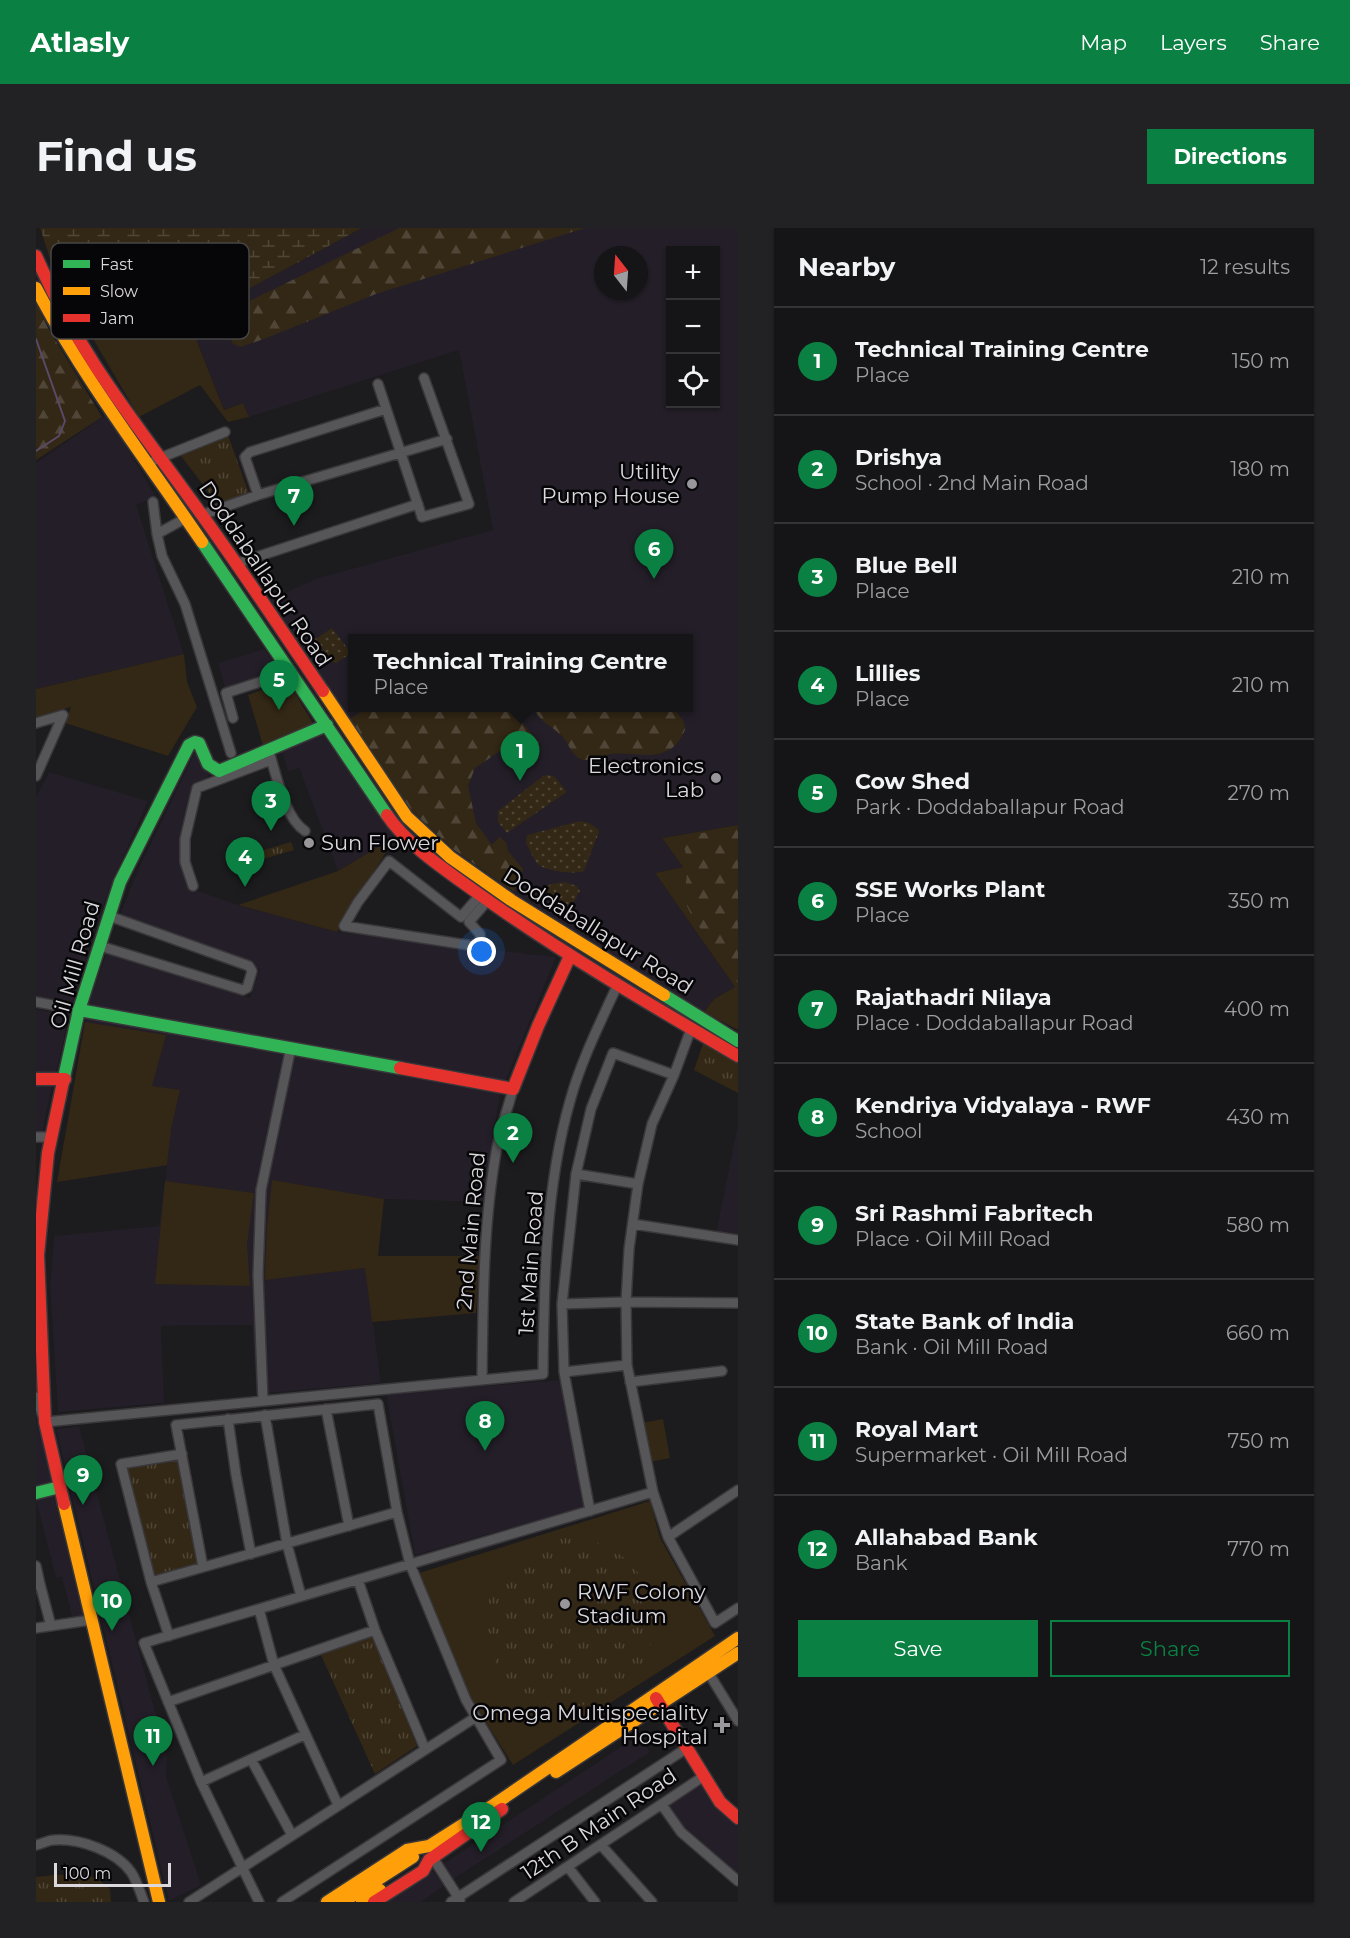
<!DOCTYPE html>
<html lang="en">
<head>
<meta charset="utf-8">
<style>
  body { margin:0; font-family:Montserrat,sans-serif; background:#222123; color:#f1f3f6 }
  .controls { position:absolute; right:18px; top:18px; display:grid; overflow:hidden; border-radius:0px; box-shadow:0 2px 4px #0004 }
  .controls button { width:54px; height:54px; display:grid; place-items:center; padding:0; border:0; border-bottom:2px solid #343335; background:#151416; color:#f1f3f6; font:30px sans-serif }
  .compass { position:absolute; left:558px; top:18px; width:54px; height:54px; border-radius:50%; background:#151416; box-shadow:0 2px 4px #0004; rotate:343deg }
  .scale { position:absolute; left:18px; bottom:15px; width:117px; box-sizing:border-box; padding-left:6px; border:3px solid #dbd9dd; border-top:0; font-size:16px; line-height:21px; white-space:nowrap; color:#dbd9dd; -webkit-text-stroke:4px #060507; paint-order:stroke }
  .you { position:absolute; left:446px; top:724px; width:21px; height:21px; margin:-15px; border:4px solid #fff; border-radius:50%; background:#1a73e8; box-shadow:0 0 0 9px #1a73e833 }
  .badge { display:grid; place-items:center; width:39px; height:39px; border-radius:50%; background:#0b8043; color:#fff; font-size:20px; font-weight:700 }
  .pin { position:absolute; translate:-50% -50px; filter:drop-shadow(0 2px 3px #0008) }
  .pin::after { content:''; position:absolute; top:32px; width:21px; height:18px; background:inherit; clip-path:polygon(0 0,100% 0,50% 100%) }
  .popup { position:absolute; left:312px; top:406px; width:345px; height:78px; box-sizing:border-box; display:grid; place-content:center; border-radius:0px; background:#151416; filter:drop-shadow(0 2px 4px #0005); font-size:20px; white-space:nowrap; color:#9d9ea1 }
  .popup b { font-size:22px; color:#f1f3f6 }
  .popup::after { content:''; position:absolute; left:50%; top:100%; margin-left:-12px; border:12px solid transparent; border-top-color:#151416 }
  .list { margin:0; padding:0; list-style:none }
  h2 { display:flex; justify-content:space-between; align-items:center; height:78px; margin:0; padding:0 24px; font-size:26px }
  h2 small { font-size:20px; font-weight:400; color:#9d9ea1 }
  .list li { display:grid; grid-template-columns:39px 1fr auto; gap:18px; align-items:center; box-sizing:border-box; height:108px; padding:0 24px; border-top:2px solid #343335 }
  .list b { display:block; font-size:22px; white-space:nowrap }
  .list p { margin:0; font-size:20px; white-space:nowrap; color:#9d9ea1 }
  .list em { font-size:20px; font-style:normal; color:#9d9ea1 }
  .actions { display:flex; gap:12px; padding:18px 24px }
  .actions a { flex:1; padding:14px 0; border:2px solid #0b8043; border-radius:0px; text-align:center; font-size:21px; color:#0b8043 }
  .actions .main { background:#0b8043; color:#fff }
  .icon { flex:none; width:33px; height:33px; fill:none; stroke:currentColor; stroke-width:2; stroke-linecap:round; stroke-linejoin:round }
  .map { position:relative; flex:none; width:702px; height:1674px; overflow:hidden; border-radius:0px }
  header { display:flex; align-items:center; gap:36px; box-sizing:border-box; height:84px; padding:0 30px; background:#0b8043; color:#fff }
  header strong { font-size:28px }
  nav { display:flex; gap:33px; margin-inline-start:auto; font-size:21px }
  .intro { display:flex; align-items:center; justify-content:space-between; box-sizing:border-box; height:144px; padding:0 36px }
  h1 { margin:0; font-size:42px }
  .button { padding:15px 27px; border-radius:0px; background:#0b8043; color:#fff; font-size:21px; font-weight:700 }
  main { display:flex; gap:36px; padding:0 36px }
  aside { flex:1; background:#151416; border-radius:0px; box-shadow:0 2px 4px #0004 }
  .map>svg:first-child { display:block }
  .built { fill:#231e27; fill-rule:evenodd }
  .grass { fill:#332715 }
  .forest { fill:url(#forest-firs) }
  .wetland { fill:url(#wetland-marsh) }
  .park { fill:url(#park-tufts) }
  .garden { fill:url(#garden-dots) }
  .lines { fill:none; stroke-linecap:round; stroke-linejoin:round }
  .stream { stroke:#594a69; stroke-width:2 }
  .street-casing { stroke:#39373a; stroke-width:12 }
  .fast-casing { stroke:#39373a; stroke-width:15 }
  .slow-casing { stroke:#39373a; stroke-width:15 }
  .jam-casing { stroke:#39373a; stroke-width:15 }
  .street { stroke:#565557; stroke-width:9 }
  .fast { stroke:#30b455; stroke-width:12 }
  .slow { stroke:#ff9f0a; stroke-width:12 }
  .jam { stroke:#e5322d; stroke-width:12 }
  .poi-dot { fill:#98969a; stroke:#060507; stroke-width:2 }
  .labels { text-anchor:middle; stroke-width:5; stroke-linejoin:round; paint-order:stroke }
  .poi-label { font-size:21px; fill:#dbd9dd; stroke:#060507; text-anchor:end }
  .street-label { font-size:21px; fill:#dbd9dd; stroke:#060507 }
  .key { fill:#060507; stroke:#464547; stroke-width:1.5 }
  .key-label { font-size:16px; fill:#dbd9dd }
</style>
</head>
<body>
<header>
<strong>Atlasly</strong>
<nav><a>Map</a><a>Layers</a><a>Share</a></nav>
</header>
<div class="intro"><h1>Find us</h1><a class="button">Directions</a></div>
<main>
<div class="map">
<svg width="702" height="1674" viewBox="0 0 702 1674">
  <defs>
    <pattern id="forest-firs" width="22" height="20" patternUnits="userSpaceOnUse" patternTransform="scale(1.5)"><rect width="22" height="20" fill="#332715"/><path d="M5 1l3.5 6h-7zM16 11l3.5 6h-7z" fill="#504637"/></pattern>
    <pattern id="wetland-marsh" width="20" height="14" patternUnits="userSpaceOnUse" patternTransform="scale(1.5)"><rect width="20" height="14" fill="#332715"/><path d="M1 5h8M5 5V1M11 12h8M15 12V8" fill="none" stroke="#504637"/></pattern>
    <pattern id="park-tufts" width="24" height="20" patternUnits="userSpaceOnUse" patternTransform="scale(1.5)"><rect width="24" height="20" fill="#332715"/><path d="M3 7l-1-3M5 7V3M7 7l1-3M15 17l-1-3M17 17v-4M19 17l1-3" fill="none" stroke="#504637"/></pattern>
    <pattern id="garden-dots" width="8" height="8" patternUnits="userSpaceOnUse" patternTransform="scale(1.5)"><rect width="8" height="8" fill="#332715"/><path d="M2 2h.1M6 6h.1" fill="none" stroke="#504637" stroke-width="1.8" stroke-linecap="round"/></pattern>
  </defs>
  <rect width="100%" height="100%" fill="#1c1b1d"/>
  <path class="built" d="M326 0H702V597L626 610 647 639 619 645 699 759 678 771 668 784 481 667 417 621 376 583 232 373 279 351 457 302 423 122 213 189 207 175 188 182 153 93ZM634 22H680V176H634ZM567 27H603V63H567ZM316 410H652V480H316Z
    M71 186 120 269 100 277 148 426 0 461V235Z
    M228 421 246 445 190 463 182 435Z
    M284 503 360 608 302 643 263 540 252 544 245 520Z
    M160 522 164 524 173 550 158 556 145 614 154 660 202 677 301 704 520 729 464 866 447 974 348 971 342 1028H443L440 1085 337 1094 345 1155 220 1166 216 1097 125 1098 128 1175 22 1184 14 1059 18 1008 123 998 131 938 21 954 53 775 71 724 214 770 224 741 84 687 102 642Z
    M13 544 112 573 74 659 53 717 36 777 0 770V569Z
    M0 781 33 788 19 849 0 848Z
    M0 858H16L6 906H0Z
    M702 896V1008L680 1005Z
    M525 1152 548 1279 379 1327 350 1166Z
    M0 1193 18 1256 0 1261Z
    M43 1198 131 1528 130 1548 165 1657 133 1673 20 1201Z
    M17 1265 51 1390 37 1392 26 1349 20 1350 0 1272V1269Z
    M603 1507 614 1524 416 1652 407 1636Z
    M667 1556 702 1595V1646L648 1600 632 1577Z
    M397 1643 408 1658 385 1674H350Z"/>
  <path class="grass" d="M138 72 153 93 188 182 207 175 213 189 192 194 164 157 103 189 53 104Z
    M148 426 151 454 161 479 132 528 29 495 35 479 0 489V461Z
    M251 452 278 497 228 521 212 467Z
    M702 597V802L668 784 678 771 699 759 619 645 647 639 626 610Z
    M360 608 301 704 202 677 302 643Z
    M49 794 130 807 116 858 144 862 135 901 131 937 21 954Z
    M236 952 348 971 342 1028H443L440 1085 336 1094 329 1040 229 1052 231 998Z
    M129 953 218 965 211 1017 214 1058 119 1056Z
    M627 1191 634 1230 614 1234 606 1195Z
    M614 1273 624 1310 679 1408 477 1537 434 1469 383 1345Z"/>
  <path class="forest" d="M363 0H549L340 66 228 111 204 119 196 115 189 85Z
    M0 75 12 100 66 189 0 232Z
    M331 480H474L503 515 491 519 473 517 439 540 432 558 440 595 456 617 463 609 470 614 472 623 487 641 478 664 417 621 376 583 314 491Z
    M497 480H638L648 494 649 502C633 539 603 523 575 526 567 527 556 533 548 532 536 530 533 515 526 508 514 496 507 497 497 480Z
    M694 602H702V755L657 690 650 676 649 667 652 632 645 610 666 605Z"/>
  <path class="wetland" d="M4 0H326L153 93 138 72 53 104 15 33Z"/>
  <path class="park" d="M192 207 213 266 181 275 142 224Z
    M255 614 258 622 197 640 194 632Z
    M670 807 702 828V865L658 842Z
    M146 1226 167 1339 115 1354 85 1236Z
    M450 1394a84 84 0 1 1 168 0a84 84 0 1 1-168 0Z
    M336 1408 381 1518 339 1546 285 1427Z
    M44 1646 61 1650 74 1661 75 1674H0V1649L19 1647Z"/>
  <path class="garden" d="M296 400 315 425 300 435 296 434 279 411Z
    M513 547 519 549 531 564 471 605 462 594V583L507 548Z
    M544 593 553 595 562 601 563 604 548 643C539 647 510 643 503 637 497 632 494 622 490 615L491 607Z
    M529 654 541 658 544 663 535 679 507 661 515 656Z"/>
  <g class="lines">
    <path class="stream" d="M0 111 29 193 23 208 0 223"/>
    <g class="street-casing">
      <path id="street" d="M342 156 386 289 433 276 388 150
        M119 232 189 204
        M222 267 209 229 214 224 350 181
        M117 274 121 306
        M166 287 222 267 411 211
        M150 290 121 306 126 328 149 376 195 525
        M199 336 382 276
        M197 490 190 465 255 444
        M0 495 27 487 0 548
        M234 527C241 550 249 590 269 603
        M157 658 149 634V611L161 560 235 532
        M444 667 425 689 353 633 322 674 308 698 438 718 444 712V706L433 694 452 672
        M64 718 207 762 211 760 216 743 213 738 73 688
        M0 774 43 782
        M655 801 638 847 616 896 602 956 593 1021 590 1074 591 1137 617 1264 632 1309 679 1395 702 1380
        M0 909H15
        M540 946 602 956
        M597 996 702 1012
        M526 1076 590 1074 702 1075
        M528 1144 591 1137
        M446 1152C447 1074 447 995 461 919 465 899 472 880 477 861
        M594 1154 686 1143
        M0 1169 9 1194 507 1146C508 1055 509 961 534 873 545 833 564 795 581 758
        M227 1173 222 1047 225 962 255 819
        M290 1181 313 1298
        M229 1187 251 1316 265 1368
        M192 1191 200 1247 215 1326
        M554 1283 528 1144 526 1076 540 946 555 881 577 825 638 847
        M632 1309 702 1262
        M0 1338 4 1356 0 1357
        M167 1339 140 1197 342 1176 361 1284 374 1336 430 1472 465 1532 246 1674
        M322 1352 339 1402 389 1521
        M115 1354 361 1284
        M4 1356 15 1398
        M223 1381 238 1437 302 1577
        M0 1400 55 1392
        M133 1408 115 1354 85 1236 146 1226
        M672 1444 702 1493
        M132 1474 339 1402
        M215 1531 256 1607
        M165 1554 268 1507
        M626 1577 645 1604 702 1653
        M0 1617C6 1616 12 1612 18 1612 43 1610 80 1623 95 1644 101 1653 104 1664 108 1674
        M565 1617 616 1674
        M397 1630 424 1672
        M532 1639 559 1674
        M153 1674 440 1489
        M223 1674 165 1554 108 1415 617 1264
        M415 1674 651 1520
        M478 1674 668 1548"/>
    </g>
    <g class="fast-casing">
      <path id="fast" d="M166 314 351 587
        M628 767 702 813
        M43 782 364 840
        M27 854 43 782 84 654 153 517 159 514 163 515 172 536 183 543 291 497
        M0 1265 24 1259"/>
    </g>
    <g class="slow-casing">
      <path id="slow" d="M0 60C47 150 109 230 166 314
        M287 463 371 589 414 629 475 672 628 767
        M28 1276 123 1674
        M520 1544 702 1425
        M291 1674 371 1622 393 1618 453 1580 702 1410
        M307 1674 377 1629
        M326 1674 344 1662"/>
    </g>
    <g class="jam-casing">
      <path id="jam" d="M0 28C42 126 102 198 163 283 206 342 246 403 287 463
        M351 587C370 616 411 643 440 664 524 724 613 776 702 828
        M364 840 477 861 502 798 534 728
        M0 851H29
        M27 854 12 925 2 1027 9 1194 28 1276
        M620 1470 684 1574 702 1590
        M338 1674 387 1643 393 1632 466 1581"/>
    </g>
    <use href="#street" class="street"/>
    <use href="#fast" class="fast"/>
    <use href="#slow" class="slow"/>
    <use href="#jam" class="jam"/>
  </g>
  <g class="poi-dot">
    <circle cx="656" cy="256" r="6"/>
    <circle cx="680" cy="550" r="6"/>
    <circle cx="273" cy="615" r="6"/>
    <circle cx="529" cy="1376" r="6"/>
    <path d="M683 1488h6v6h6v6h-6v6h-6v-6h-6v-6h6z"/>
  </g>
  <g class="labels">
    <g class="poi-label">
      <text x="644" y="251">Utility<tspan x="644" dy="24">Pump House</tspan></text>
      <text x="668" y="545">Electronics<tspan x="668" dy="24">Lab</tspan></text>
      <text x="285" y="622" text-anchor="start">Sun Flower</text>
      <text x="541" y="1371" text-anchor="start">RWF Colony<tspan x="541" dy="24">Stadium</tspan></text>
      <text x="672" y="1492">Omega Multispeciality<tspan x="672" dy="24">Hospital</tspan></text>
    </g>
    <g class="street-label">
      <text transform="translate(229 346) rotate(56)" y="7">Doddaballapur Road</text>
      <text transform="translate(562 703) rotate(32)" y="7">Doddaballapur Road</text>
      <text transform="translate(39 737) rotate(-74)" y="7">Oil Mill Road</text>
      <text transform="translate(435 1003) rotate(-85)" y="7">2nd Main Road</text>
      <text transform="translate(495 1035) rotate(-86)" y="7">1st Main Road</text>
      <text transform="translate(563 1596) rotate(-34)" y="7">12th B Main Road</text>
    </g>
  </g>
  <rect x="15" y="15" width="198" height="96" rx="9" class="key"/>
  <rect x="27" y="32" width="27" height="8" fill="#30b455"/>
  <rect x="27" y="59" width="27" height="8" fill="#ff9f0a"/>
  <rect x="27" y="86" width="27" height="8" fill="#e5322d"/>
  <g class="key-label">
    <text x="64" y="42">Fast</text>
    <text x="64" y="69">Slow</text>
    <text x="64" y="96">Jam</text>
  </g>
</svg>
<div class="controls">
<button>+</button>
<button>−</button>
<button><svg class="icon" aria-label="locate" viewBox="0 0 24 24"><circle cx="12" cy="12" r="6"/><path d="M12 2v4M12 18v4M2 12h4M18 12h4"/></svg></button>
</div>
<svg class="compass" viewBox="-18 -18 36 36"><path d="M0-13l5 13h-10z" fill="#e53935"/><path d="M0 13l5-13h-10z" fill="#9d9ea1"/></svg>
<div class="scale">100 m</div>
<div class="you"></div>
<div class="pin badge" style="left:484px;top:553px">1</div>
<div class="popup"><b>Technical Training Centre</b>Place</div>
<div class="pin badge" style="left:477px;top:935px">2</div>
<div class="pin badge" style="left:235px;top:603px">3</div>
<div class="pin badge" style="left:209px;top:659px">4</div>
<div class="pin badge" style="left:243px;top:482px">5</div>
<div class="pin badge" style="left:618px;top:351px">6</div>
<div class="pin badge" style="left:258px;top:298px">7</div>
<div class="pin badge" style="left:449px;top:1223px">8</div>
<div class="pin badge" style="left:47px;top:1277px">9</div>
<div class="pin badge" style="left:76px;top:1403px">10</div>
<div class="pin badge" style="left:117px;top:1538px">11</div>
<div class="pin badge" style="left:445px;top:1624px">12</div>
</div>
<aside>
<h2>Nearby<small>12 results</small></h2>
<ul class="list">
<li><span class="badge">1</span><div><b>Technical Training Centre</b><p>Place</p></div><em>150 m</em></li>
<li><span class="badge">2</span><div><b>Drishya</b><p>School · 2nd Main Road</p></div><em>180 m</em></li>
<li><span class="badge">3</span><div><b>Blue Bell</b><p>Place</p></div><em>210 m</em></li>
<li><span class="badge">4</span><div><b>Lillies</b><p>Place</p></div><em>210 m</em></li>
<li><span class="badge">5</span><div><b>Cow Shed</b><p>Park · Doddaballapur Road</p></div><em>270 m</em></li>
<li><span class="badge">6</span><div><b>SSE Works Plant</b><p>Place</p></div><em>350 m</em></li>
<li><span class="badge">7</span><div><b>Rajathadri Nilaya</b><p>Place · Doddaballapur Road</p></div><em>400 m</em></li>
<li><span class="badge">8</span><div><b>Kendriya Vidyalaya - RWF</b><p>School</p></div><em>430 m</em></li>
<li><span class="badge">9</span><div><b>Sri Rashmi Fabritech</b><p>Place · Oil Mill Road</p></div><em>580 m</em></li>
<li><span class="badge">10</span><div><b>State Bank of India</b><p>Bank · Oil Mill Road</p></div><em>660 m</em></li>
<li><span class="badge">11</span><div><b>Royal Mart</b><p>Supermarket · Oil Mill Road</p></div><em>750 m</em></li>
<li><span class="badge">12</span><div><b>Allahabad Bank</b><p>Bank</p></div><em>770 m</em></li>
</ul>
<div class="actions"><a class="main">Save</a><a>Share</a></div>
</aside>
</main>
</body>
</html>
